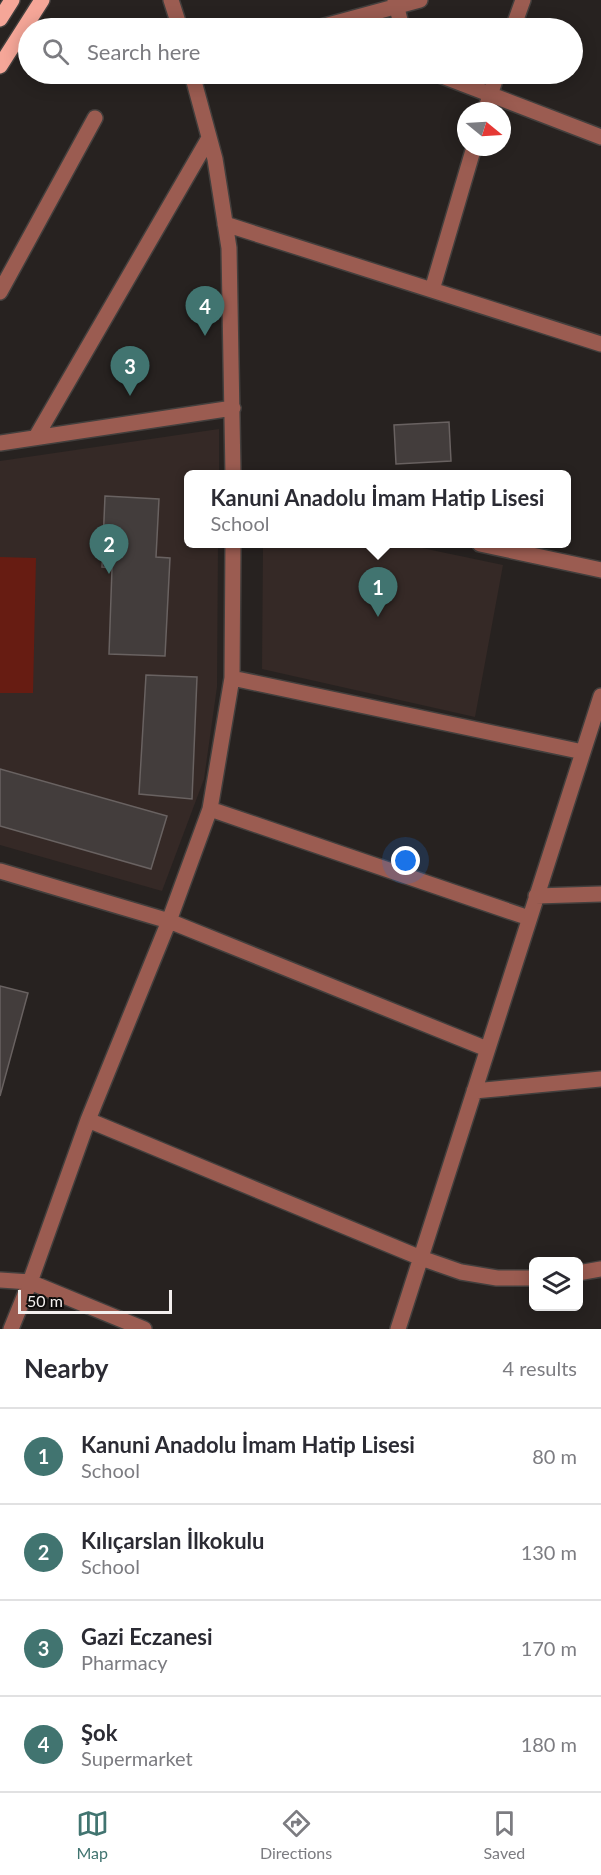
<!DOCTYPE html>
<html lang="en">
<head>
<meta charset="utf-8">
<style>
  body { margin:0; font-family:Lato,sans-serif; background:#f7f7f7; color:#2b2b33 }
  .controls { position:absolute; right:18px; bottom:18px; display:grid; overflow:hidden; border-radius:9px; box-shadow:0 3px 15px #0003 }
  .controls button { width:54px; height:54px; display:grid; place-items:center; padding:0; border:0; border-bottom:2px solid #e1e1e2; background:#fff; color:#2b2b33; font:30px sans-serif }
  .compass { position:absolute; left:457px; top:102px; width:54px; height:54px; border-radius:50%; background:#fff; box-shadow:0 3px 15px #0003; rotate:108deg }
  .scale { position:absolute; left:18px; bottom:15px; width:154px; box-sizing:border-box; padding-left:6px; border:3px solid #f2eeed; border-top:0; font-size:16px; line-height:21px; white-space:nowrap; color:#f2eeed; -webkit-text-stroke:4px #0e0c0b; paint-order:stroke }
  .you { position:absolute; left:406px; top:861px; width:21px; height:21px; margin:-15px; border:4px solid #fff; border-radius:50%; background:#1a73e8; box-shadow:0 0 0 9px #1a73e833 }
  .badge { display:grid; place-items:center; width:39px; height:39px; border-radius:50%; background:#417470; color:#fff; font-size:20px; font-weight:700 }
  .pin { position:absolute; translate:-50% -50px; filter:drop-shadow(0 2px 3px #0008) }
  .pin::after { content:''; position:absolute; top:32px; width:21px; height:18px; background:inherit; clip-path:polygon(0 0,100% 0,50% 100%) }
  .popup { position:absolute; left:184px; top:470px; width:387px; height:78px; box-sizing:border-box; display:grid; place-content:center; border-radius:9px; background:#fff; filter:drop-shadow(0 2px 4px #0005); font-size:20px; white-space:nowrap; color:#7c7c81 }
  .popup b { font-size:22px; color:#2b2b33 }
  .popup::after { content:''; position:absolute; left:50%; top:100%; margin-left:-12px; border:12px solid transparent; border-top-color:#fff }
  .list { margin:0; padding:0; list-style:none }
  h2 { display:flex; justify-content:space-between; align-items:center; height:78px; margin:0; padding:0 24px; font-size:26px }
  h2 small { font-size:20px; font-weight:400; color:#7c7c81 }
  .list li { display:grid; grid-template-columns:39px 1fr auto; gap:18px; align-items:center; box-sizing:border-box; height:96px; padding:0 24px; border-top:2px solid #e1e1e2 }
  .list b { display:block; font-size:22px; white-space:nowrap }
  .list p { margin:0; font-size:20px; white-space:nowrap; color:#7c7c81 }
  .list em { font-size:20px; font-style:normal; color:#7c7c81 }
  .icon { flex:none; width:33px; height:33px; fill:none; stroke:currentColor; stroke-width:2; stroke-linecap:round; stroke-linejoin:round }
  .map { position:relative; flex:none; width:601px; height:1329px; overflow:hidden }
  .search { position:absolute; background:#fff; box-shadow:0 3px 15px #0003; left:18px; right:18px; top:18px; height:66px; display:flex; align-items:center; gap:15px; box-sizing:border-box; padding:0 21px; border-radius:33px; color:#7c7c81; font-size:22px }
  .sheet { height:462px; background:#fff }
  nav { display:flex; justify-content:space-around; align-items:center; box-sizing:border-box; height:84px; border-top:2px solid #e1e1e2; background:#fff; font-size:16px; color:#7c7c81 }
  nav a { display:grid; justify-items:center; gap:3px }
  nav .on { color:#417470 }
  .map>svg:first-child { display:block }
  .built { fill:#352926 }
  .grass { fill:#671c12 }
  .building { fill:#433d3c; stroke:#696261; stroke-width:1.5 }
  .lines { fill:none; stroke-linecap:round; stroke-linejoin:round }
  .minor-casing { stroke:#433f3d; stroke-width:18 }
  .major-casing { stroke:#433f3d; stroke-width:18 }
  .minor { stroke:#9b5c51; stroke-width:15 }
  .major { stroke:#f5a698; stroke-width:15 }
</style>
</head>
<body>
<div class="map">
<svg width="601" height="1329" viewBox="0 0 601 1329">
  <rect width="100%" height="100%" fill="#272220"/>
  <path class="built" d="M219 429V474H189V544H218L217 687 204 779 162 891 0 845V461Z
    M263 544H403L503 565 475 717 262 669Z"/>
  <path class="grass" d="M0 557 36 558 33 693H0Z"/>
  <path class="building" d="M449 422 451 461 396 464 394 425Z
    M105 496 159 499 156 557 170 558 165 656 109 654 112 568 102 567Z
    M146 675 197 677 192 799 139 794Z
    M0 769 167 816 151 869 0 826Z
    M0 986 28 993 0 1096Z"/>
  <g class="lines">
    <g class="minor-casing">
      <path id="minor" d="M171 0 180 28
        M395 0 402 28
        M317 28 420 0
        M513 28 523 0
        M192 74 215 159 229 248 233 474
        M437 74 601 137
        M485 111 497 74
        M225 224 601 344
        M432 290 474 147
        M0 292 95 118
        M36 437 209 138
        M0 443 233 408
        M480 544 601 570
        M232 678 583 752
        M210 809 529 918
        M0 871 169 921 487 1049
        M536 896 601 894
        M474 1091 601 1079
        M88 1120 421 1258 461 1272 497 1278H534
        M578 1273 601 1269
        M0 1280 30 1282 144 1329
        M11 1329 30 1282 88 1120 169 921 210 809 232 678 233 544
        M398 1329 601 696"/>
    </g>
    <g class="major-casing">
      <path id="major" d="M0 19 12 0
        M0 66 42 0"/>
    </g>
    <use href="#minor" class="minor"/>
    <use href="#major" class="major"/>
  </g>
</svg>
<div class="controls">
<button><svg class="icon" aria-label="layers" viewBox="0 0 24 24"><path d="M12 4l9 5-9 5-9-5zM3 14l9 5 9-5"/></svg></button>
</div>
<svg class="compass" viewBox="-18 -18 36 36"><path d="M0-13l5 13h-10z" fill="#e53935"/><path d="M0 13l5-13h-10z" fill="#7c7c81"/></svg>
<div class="scale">50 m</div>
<div class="you"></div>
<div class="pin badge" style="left:378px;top:617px">1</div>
<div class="popup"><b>Kanuni Anadolu İmam Hatip Lisesi</b>School</div>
<div class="pin badge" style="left:109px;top:574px">2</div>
<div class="pin badge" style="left:130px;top:396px">3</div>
<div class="pin badge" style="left:205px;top:336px">4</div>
<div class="search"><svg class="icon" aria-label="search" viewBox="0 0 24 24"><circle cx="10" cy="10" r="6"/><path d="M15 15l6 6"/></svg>Search here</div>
</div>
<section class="sheet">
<h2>Nearby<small>4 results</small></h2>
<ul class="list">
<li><span class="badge">1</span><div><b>Kanuni Anadolu İmam Hatip Lisesi</b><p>School</p></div><em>80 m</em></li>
<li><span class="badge">2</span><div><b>Kılıçarslan İlkokulu</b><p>School</p></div><em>130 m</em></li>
<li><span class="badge">3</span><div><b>Gazi Eczanesi</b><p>Pharmacy</p></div><em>170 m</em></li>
<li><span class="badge">4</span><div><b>Şok</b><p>Supermarket</p></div><em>180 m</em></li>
</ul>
</section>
<nav>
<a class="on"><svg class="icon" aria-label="map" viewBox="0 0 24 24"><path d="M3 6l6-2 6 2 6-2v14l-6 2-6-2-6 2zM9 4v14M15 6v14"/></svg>Map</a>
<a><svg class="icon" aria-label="directions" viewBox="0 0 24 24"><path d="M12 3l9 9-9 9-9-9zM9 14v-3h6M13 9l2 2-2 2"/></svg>Directions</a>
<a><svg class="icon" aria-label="saved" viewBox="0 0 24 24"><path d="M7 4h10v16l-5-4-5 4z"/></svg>Saved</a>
</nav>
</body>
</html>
